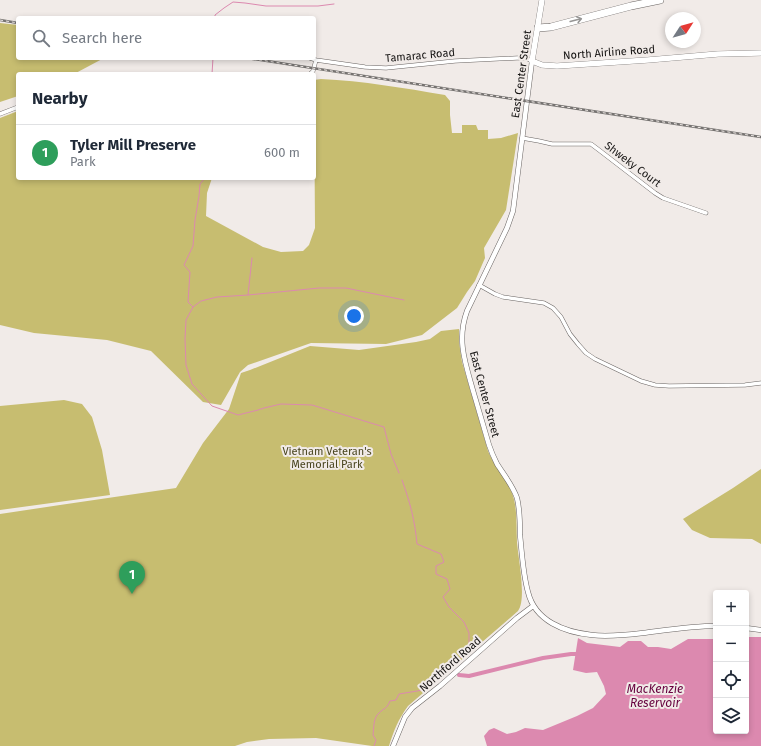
<!DOCTYPE html>
<html lang="en">
<head>
<meta charset="utf-8">
<style>
  body { margin:0; font-family:"Fira Sans",sans-serif; background:#f2f2f3; color:#1f2937 }
  .controls { position:absolute; right:12px; bottom:12px; display:grid; overflow:hidden; border-radius:4px; box-shadow:0 2px 6px #0003 }
  .controls button { width:36px; height:36px; display:grid; place-items:center; padding:0; border:0; border-bottom:1px solid #e0e1e3; background:#fff; color:#1f2937; font:20px sans-serif }
  .compass { position:absolute; left:665px; top:12px; width:36px; height:36px; border-radius:50%; background:#fff; box-shadow:0 2px 6px #0003; rotate:54deg }
  .you { position:absolute; left:354px; top:316px; width:14px; height:14px; margin:-10px; border:3px solid #fff; border-radius:50%; background:#1a73e8; box-shadow:0 0 0 6px #1a73e833 }
  .badge { display:grid; place-items:center; width:26px; height:26px; border-radius:50%; background:#1a73e8; color:#fff; font-size:13px; font-weight:700 }
  .pin { position:absolute; translate:-50% -33px; filter:drop-shadow(0 1px 2px #0008) }
  .pin::after { content:''; position:absolute; top:21px; width:14px; height:12px; background:inherit; clip-path:polygon(0 0,100% 0,50% 100%) }
  .list { margin:0; padding:0; list-style:none }
  h2 { display:flex; justify-content:space-between; align-items:center; height:52px; margin:0; padding:0 16px; font-size:17px }
  h2 small { font-size:13px; font-weight:400; color:#747a83 }
  .list li { display:grid; grid-template-columns:26px 1fr auto; gap:12px; align-items:center; box-sizing:border-box; height:56px; padding:0 16px; border-top:1px solid #e0e1e3 }
  .list b { display:block; font-size:15px; white-space:nowrap }
  .list p { margin:0; font-size:13px; white-space:nowrap; color:#747a83 }
  .list em { font-size:13px; font-style:normal; color:#747a83 }
  .icon { flex:none; width:22px; height:22px; fill:none; stroke:currentColor; stroke-width:2; stroke-linecap:round; stroke-linejoin:round }
  .map { position:relative; flex:none; width:761px; height:746px; overflow:hidden }
  .search { position:absolute; background:#fff; box-shadow:0 2px 6px #0003; left:16px; top:16px; width:300px; height:44px; display:flex; align-items:center; gap:10px; box-sizing:border-box; padding:0 14px; border-radius:4px; color:#747a83; font-size:15px }
  .panel { position:absolute; background:#fff; box-shadow:0 2px 6px #0003; left:16px; top:72px; width:300px; height:108px; border-radius:4px }
  .map>svg:first-child { display:block }
  .green { fill:#c7bd70 }
  .water { fill:#dc89af }
  .lines { fill:none; stroke-linecap:round; stroke-linejoin:round }
  .stream { stroke:#dc89af; stroke-width:1 }
  .canal { stroke:#dc89af; stroke-width:4 }
  .minor-casing { stroke:#696462; stroke-width:4.5 }
  .tertiary-casing { stroke:#696462; stroke-width:5.5 }
  .secondary-casing { stroke:#696462; stroke-width:6 }
  .motorway-casing { stroke:#696462; stroke-width:8 }
  .minor { stroke:#fff; stroke-width:3.5 }
  .tertiary { stroke:#fff; stroke-width:4.5 }
  .secondary { stroke:#fff; stroke-width:5.5 }
  .motorway { stroke:#fff; stroke-width:7 }
  .rail-casing { stroke:#757270; stroke-width:2.5 }
  .rail { stroke:#f1ebe8; stroke-width:1; stroke-dasharray:3; stroke-linecap:butt }
  .oneway { stroke:#969594 }
  .labels { text-anchor:middle; stroke-width:4; stroke-linejoin:round; paint-order:stroke }
  .street-label { font-size:11px; fill:#151312; stroke:#f1ebe8 }
  .park-label { font-size:11px; fill:#49451f; stroke:#f1ebe8 }
  .water-label { font-size:12px; font-style:italic; fill:#66003e; stroke:#f1ebe8 }
</style>
</head>
<body>
<div class="map">
<svg width="761" height="746" viewBox="0 0 761 746">
  <rect width="100%" height="100%" fill="#f1ebe8"/>
  <path class="green" d="M0 23 18 25V58H104L74 74H18V96L0 102Z
    M321 79C363 81 404 88 445 95L450 101V115L452 133H462V125H476L478 130H488V139L501 138 518 133 506 210 484 248 485 258 475 281 467 292 457 308 422 335 386 344 311 343 248 365 240 372 221 405 203 402 151 351 107 340 34 333 0 325V118L18 111V178H212L207 193 206 216 263 247 281 252 303 251 309 245 315 228 314 80Z
    M459 329V342L462 362 488 451C494 465 504 477 511 490 518 507 516 524 517 542 518 557 527 599 518 611L408 706C398 720 394 730 389 746H372L316 738 269 739 247 742 235 746H0V514L60 505 176 488 203 443 229 409 241 373 250 370 310 346 359 350 416 342 430 339 441 331Z
    M64 400 82 404 92 417 102 450 110 495 0 510V406Z
    M761 469V544L752 539 710 538 692 530 683 519 733 488Z"/>
  <path class="water" d="M746 637H761V746H487L484 736 489 730 494 728 507 734 516 732 525 728 543 730 577 716 593 708 606 694 604 686 597 672 586 673 573 670 578 638 587 643 620 647 628 641H641L648 647H658L671 649 688 639H716V731H746Z"/>
  <g class="lines">
    <path class="stream" d="M215 18V15L224 8 233 2 245 3 266 6H318L334 4
      M212 74 213 58
      M205 178 200 184 199 196 195 220 193 246 184 265 190 272 188 302 193 307 186 320 185 339 186 365 192 384 212 406 238 415 258 410 264 408 281 404 312 405 384 427 391 454 399 473
      M248 295 252 258
      M193 307 201 301 217 297 248 295 319 288H346L404 300
      M374 746 376 740 373 735C374 728 373 718 379 713 385 707 386 710 390 701L396 700 399 694 423 690 432 684 460 658 469 648V633L464 622 449 607 443 597 450 589 447 579 436 574V566L444 562 441 554 417 544C415 521 410 502 402 480"/>
    <path class="canal" d="M459 675 469 676 543 658 571 654H576"/>
    <g class="minor-casing">
      <path id="minor" d="M310 58 316 60 365 67 386 68 455 61 517 58H525L532 61
        M310 74 313 71 316 60
        M0 114 18 107
        M522 138 539 141 552 144H591L599 150 655 193 663 198 706 213
        M479 285 495 294 503 297 544 303 553 308 561 317 570 334 578 344 586 353 595 359 641 381 655 385 669 386 745 385 761 383"/>
    </g>
    <g class="tertiary-casing">
      <path id="tertiary" d="M532 61 513 211 507 228 467 311C456 341 466 365 474 394 479 411 484 428 489 445 491 451 494 458 497 464 504 475 513 486 517 498 520 510 520 523 520 535 522 554 523 574 528 592 535 621 564 632 592 635 609 637 626 635 643 633 667 630 692 626 716 626
        M746 628 761 630
        M393 746 405 717 412 708 440 686 517 618 533 606"/>
    </g>
    <g class="secondary-casing">
      <path id="secondary" d="M542 0 532 61 542 65 557 66 648 60 718 54 761 53"/>
    </g>
    <g class="motorway-casing">
      <path id="motorway" d="M538 28 551 27 631 6 660 0"/>
    </g>
    <use href="#minor" class="minor"/>
    <use href="#tertiary" class="tertiary"/>
    <use href="#secondary" class="secondary"/>
    <use href="#motorway" class="motorway"/>
    <g class="rail-casing">
      <path id="rail" d="M0 20 18 23
        M247 58 761 137"/>
    </g>
    <use href="#rail" class="rail"/>
  </g>
  <defs><path id="oneway-shaft" d="M-6 0H5M1.5-3L5.5 0L1.5 3" fill="none" stroke-width="1.6" stroke-linecap="round" stroke-linejoin="round"/></defs>
  <use class="oneway" href="#oneway-shaft" transform="translate(576 20) rotate(-14)"/>
  <g class="labels">
    <g class="street-label">
      <text transform="translate(609 52) rotate(-4)" y="4">North Airline Road</text>
      <text transform="translate(420 55) rotate(-5)" y="4">Tamarac Road</text>
      <text transform="translate(521 74) rotate(-82)" y="4">East Center Street</text>
      <text transform="translate(633 164) rotate(37)" y="4">Shweky Court</text>
      <text transform="translate(485 394) rotate(75)" y="4">East Center Street</text>
      <text transform="translate(450 664) rotate(-41)" y="4">Northford Road</text>
    </g>
    <g class="park-label">
      <text x="327" y="455">Vietnam Veteran's<tspan x="327" dy="13">Memorial Park</tspan></text>
    </g>
    <g class="water-label">
      <text x="655" y="693">MacKenzie<tspan x="655" dy="14">Reservoir</tspan></text>
    </g>
  </g>
</svg>
<div class="controls">
<button>+</button>
<button>−</button>
<button><svg class="icon" aria-label="locate" viewBox="0 0 24 24"><circle cx="12" cy="12" r="6"/><path d="M12 2v4M12 18v4M2 12h4M18 12h4"/></svg></button>
<button><svg class="icon" aria-label="layers" viewBox="0 0 24 24"><path d="M12 4l9 5-9 5-9-5zM3 14l9 5 9-5"/></svg></button>
</div>
<svg class="compass" viewBox="-18 -18 36 36"><path d="M0-13l5 13h-10z" fill="#e53935"/><path d="M0 13l5-13h-10z" fill="#747a83"/></svg>
<div class="you"></div>
<div class="pin badge" style="left:132px;top:594px;background:#2e9e5b">1</div>
<div class="search"><svg class="icon" aria-label="search" viewBox="0 0 24 24"><circle cx="10" cy="10" r="6"/><path d="M15 15l6 6"/></svg>Search here</div>
<section class="panel">
<h2>Nearby<small></small></h2>
<ul class="list">
<li><span class="badge" style="background:#2e9e5b">1</span><div><b>Tyler Mill Preserve</b><p>Park</p></div><em>600 m</em></li>
</ul>
</section>
</div>
</body>
</html>
